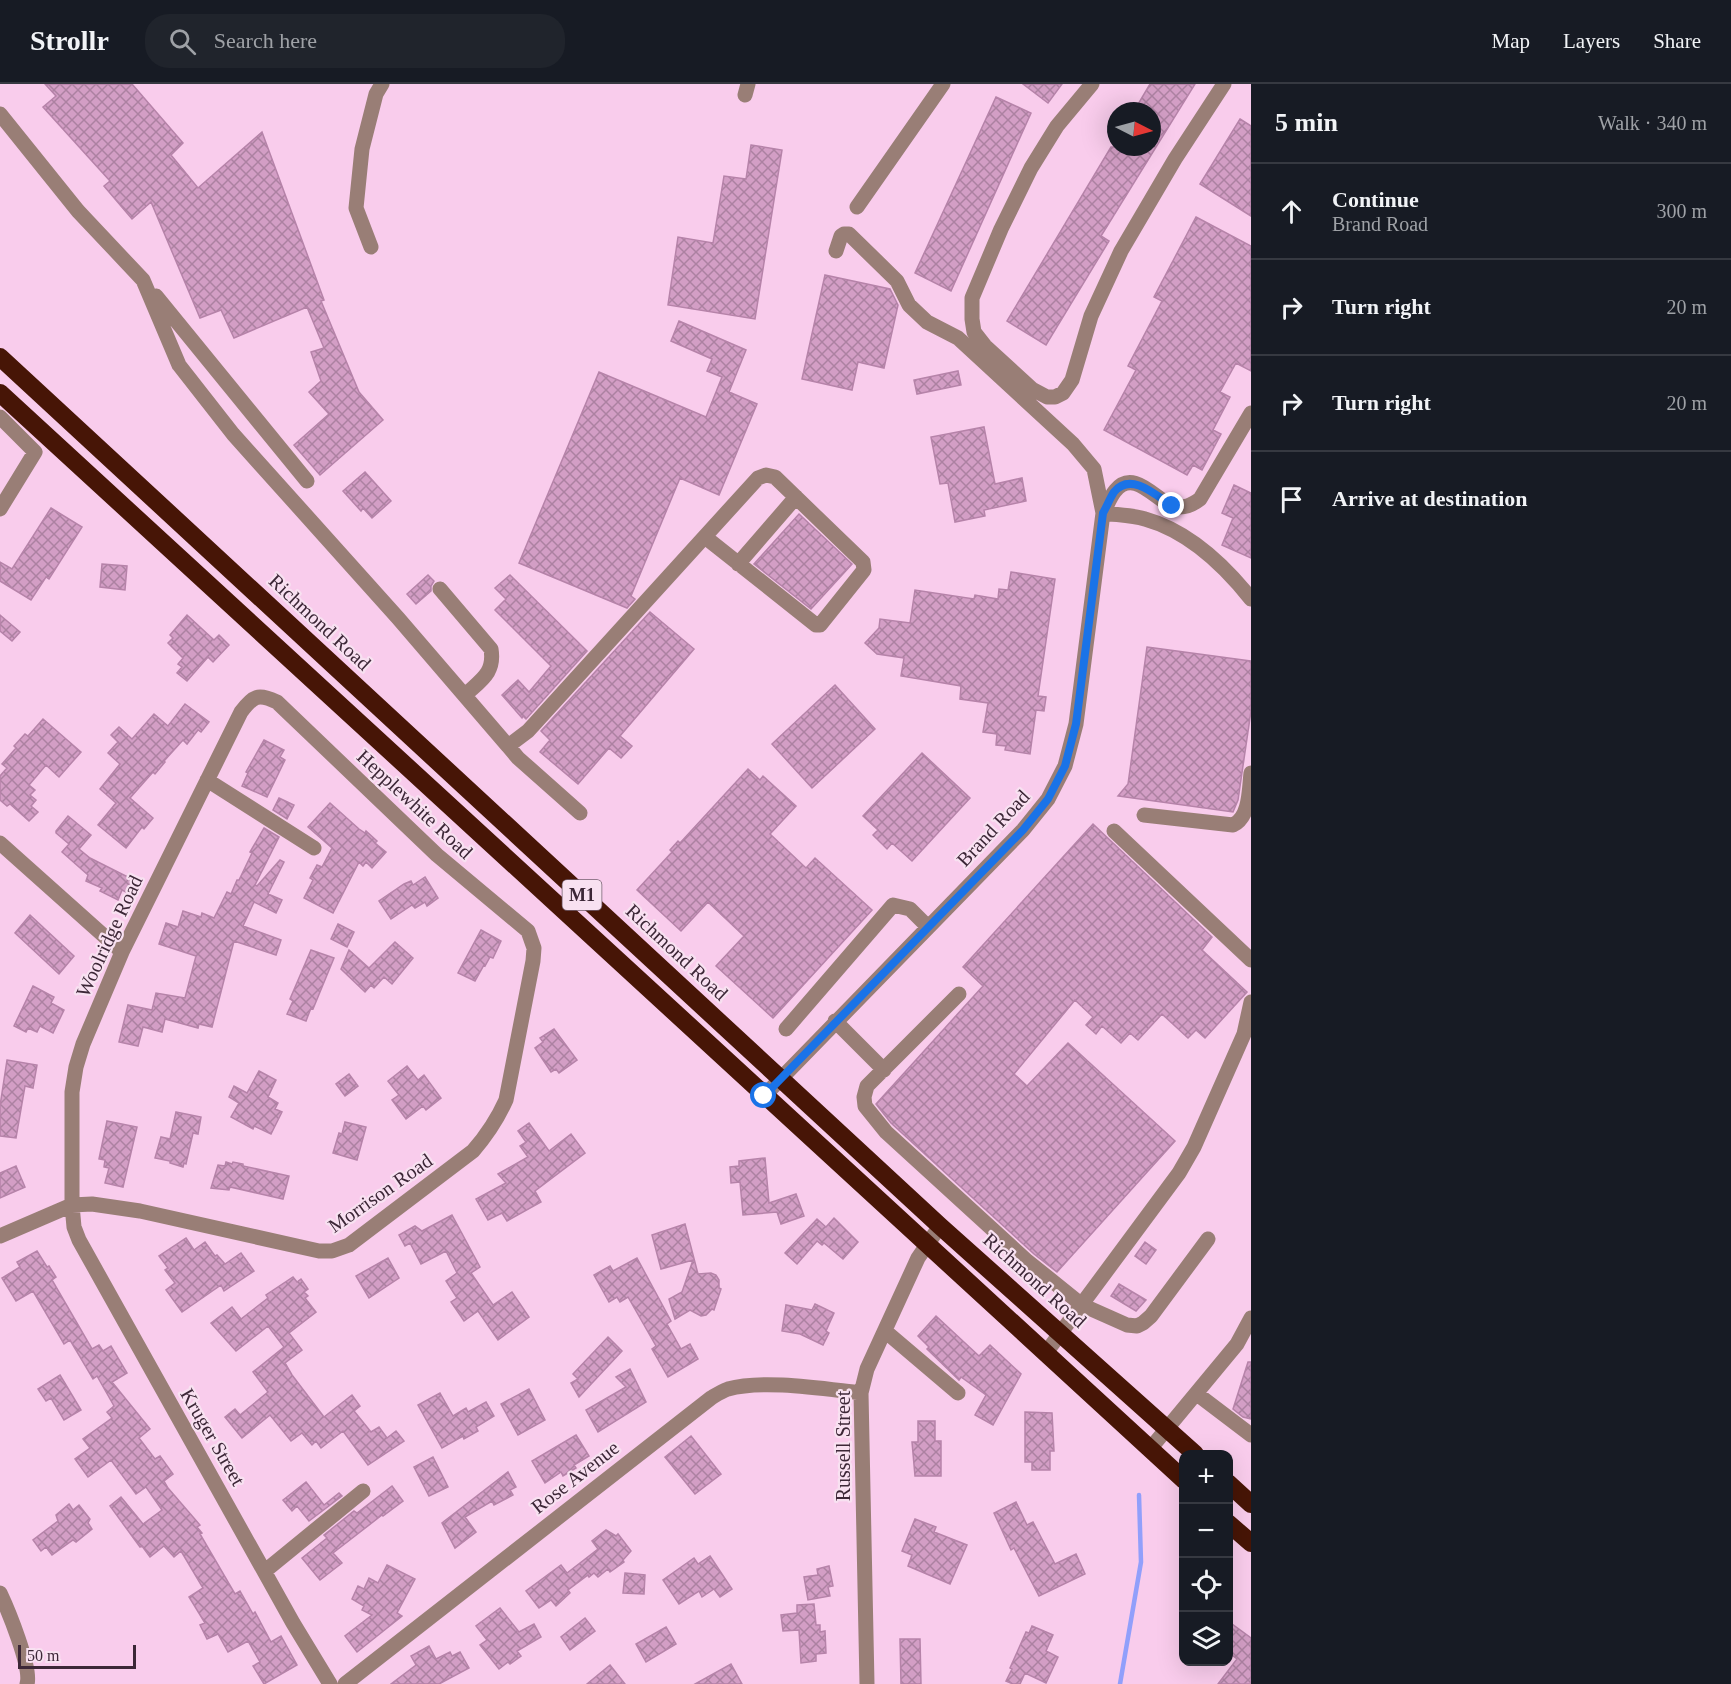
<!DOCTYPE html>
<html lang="en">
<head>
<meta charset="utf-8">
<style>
  body { margin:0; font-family:"Times New Roman",serif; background:#20242c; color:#f1f3f6 }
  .controls { position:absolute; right:18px; bottom:18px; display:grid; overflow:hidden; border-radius:12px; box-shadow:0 6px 24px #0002 }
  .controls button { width:54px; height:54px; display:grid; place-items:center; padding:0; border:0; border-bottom:2px solid #363941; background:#171b24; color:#f1f3f6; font:30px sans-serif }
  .compass { position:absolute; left:1107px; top:18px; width:54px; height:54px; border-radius:50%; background:#171b24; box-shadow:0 6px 24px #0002; rotate:96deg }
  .scale { position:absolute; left:18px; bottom:15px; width:118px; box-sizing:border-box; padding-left:6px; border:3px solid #3c2737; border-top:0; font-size:16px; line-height:21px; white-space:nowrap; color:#3c2737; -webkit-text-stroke:4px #f8e1f1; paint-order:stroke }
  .stop { position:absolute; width:18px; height:18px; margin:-14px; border:4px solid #1a73e8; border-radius:50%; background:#fff }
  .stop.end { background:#1a73e8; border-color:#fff; box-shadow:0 2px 6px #0008 }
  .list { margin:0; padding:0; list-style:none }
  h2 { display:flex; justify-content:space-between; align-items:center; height:78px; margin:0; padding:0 24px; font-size:26px }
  h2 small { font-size:20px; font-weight:400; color:#9ea1a6 }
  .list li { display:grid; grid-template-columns:39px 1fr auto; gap:18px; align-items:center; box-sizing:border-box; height:96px; padding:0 24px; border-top:2px solid #363941 }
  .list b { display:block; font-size:22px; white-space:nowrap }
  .list p { margin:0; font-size:20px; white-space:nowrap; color:#9ea1a6 }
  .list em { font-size:20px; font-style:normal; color:#9ea1a6 }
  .icon { flex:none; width:33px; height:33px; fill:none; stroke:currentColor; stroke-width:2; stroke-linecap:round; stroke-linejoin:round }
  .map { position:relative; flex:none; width:1251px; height:1600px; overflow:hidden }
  header { display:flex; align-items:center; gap:36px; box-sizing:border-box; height:84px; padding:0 30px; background:#171b24; border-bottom:2px solid #363941 }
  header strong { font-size:28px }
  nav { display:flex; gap:33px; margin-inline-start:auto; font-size:21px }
  .search { width:420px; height:54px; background:#20242c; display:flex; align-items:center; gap:15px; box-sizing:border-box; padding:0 21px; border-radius:24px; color:#9ea1a6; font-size:22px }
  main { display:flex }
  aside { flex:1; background:#171b24 }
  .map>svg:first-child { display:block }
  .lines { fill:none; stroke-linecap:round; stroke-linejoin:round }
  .stream { stroke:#919ffb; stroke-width:4.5 }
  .building { fill:url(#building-cross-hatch); stroke:#b683a9; stroke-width:1.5 }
  .minor { stroke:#997e76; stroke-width:15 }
  .highway { stroke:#471506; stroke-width:18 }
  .route { stroke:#1a73e8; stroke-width:8 }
  .labels { text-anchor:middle; stroke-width:4.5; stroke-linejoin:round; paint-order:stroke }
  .shield { fill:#f8e1f1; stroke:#745f6f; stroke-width:1.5 }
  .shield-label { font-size:18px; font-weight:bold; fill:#3c2737 }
  .street-label { font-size:20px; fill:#3c2737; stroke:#f8e1f1 }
</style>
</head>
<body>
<header>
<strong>Strollr</strong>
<div class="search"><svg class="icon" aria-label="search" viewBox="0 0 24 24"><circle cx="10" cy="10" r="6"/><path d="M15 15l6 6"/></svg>Search here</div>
<nav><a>Map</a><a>Layers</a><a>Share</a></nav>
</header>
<main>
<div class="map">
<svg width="1251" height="1600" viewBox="0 0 1251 1600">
  <defs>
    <pattern id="building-cross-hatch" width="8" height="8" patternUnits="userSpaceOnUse" patternTransform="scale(1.5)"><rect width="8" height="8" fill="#d39ec5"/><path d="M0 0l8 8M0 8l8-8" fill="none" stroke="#ac81a1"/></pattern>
  </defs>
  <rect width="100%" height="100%" fill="#f9ccec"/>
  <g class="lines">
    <path class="stream" d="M1120 1600 1141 1478 1139 1411"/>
  </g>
  <path class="building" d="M45 0H132L183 59 171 71 198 104 262 48 324 216 321 217 359 308 383 336 320 391 294 361 329 330 309 308 321 297 311 268 324 264 307 223 234 254 221 226 200 234 151 118 132 135 104 102 110 97 43 23 56 12Z
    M1023 0H1062L1048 19Z
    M1150 0H1195L1101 152 1109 157 1046 261 1007 237 1111 63H1152V27H1134Z
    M996 13 1031 29 951 207 915 189Z
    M1240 35 1251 42V132L1200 100Z
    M751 61 782 66 755 235 668 221 678 153 713 159 724 92 746 95Z
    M1196 133 1251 162V287L1236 279 1220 308 1230 313 1213 346 1221 350 1202 386 1193 381 1187 391 1104 346 1136 286 1128 282 1162 217 1154 213Z
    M825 191 890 205 898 221 884 284 858 278 852 306 802 295Z
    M679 237 746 266 729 308 757 320 719 411 680 394 631 512 635 515 627 524 519 479 599 288 706 333 722 293 707 287 712 275 671 257Z
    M958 287 961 301 917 310 914 296Z
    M984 343 995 400 1022 394 1026 417 984 426 985 432 955 438 948 399 940 400 931 353Z
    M365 388 391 417 372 434 363 424 361 427 343 407Z
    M1234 401 1251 409V474L1222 461 1233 434 1222 429Z
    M51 424 82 443 49 495 46 493 31 516 0 497V478L12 485Z
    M799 430 852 480 811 525 754 480Z
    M102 480 127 482 125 506 100 503Z
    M1011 488 1055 495 1038 612 1046 613 1044 627 1036 626 1030 670 1005 666 1006 662 996 661 997 650 983 648 988 619 960 615 961 602 901 592 904 574 877 570 865 559 879 544 880 535 910 539 915 506 974 515 975 511 998 515 999 505 1008 506Z
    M428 491 434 497 431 502V507L416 520 407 510Z
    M510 491 587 567 526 635 523 632 522 634 502 611 518 596 529 608 551 582 495 526 506 515 495 504Z
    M650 528 694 565 620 652 632 662 621 674 609 664 578 700 540 668 550 656 541 647Z
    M0 531 20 548 12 557 0 547Z
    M187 531 214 556 219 551 229 561 213 578 208 573 187 597 177 589 182 583 178 580 183 574 168 559 173 554 170 551Z
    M1147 563 1251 577V627L1238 716 1233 728 1118 712 1128 700Z
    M835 601 875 645 812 704 772 660Z
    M185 620 209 638 201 648 198 646 187 660 183 656 164 677 165 678 155 690 153 688 130 714 153 734 144 745 142 743 126 764 98 741 116 719 100 705 120 680 108 669 118 658 111 651 119 643 132 655 154 630 168 642Z
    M43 635 81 668 59 693 46 681 29 701 35 706 30 711 36 716 31 722 38 728 29 737 10 720 7 722 0 716V692L7 684 2 680 16 664 14 662 25 650 28 652Z
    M264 656 284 666 280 673 285 676 267 713 242 702 248 689 246 688Z
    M922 669 970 714 912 777 892 759 887 765 873 751 878 746 863 732Z
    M748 685 760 696 763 692 796 722 770 750 806 784 815 774 872 826 773 934 716 882 744 852 708 818 681 847 637 806 672 768 670 766 678 757 680 759Z
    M279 714 294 721 287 735 273 726Z
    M330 719 359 745 365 749 366 747 377 757 375 759 386 768 372 784 366 778 363 782 359 778 333 829 304 814 313 796 310 794 317 781 322 783 332 764 308 743Z
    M68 732 91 751 79 765 90 774 138 798 132 811 122 806 118 816 100 807 102 804 86 797 88 791 62 768 69 760 56 749V747Z
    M1093 740 1212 853 1202 866 1247 908 1205 954 1196 946 1188 954 1162 930 1138 956 1130 949 1121 959 1102 942 1096 950 1086 941 1093 933 1075 916 1014 990 1027 1002 1068 959 1175 1057 1057 1188 1034 1170 891 1039 876 1020 983 902 963 883Z
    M264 744 279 753 255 801 257 802 280 776 284 778 268 810 282 816 276 829 254 818 243 842 281 856 276 871 234 857 212 943 199 940 198 944 165 935 162 948 143 943 138 962 119 958 128 921 152 926 156 909 185 914 196 872 159 860 166 839 178 843 183 827 201 833 202 829 214 834 227 808 231 810 237 796H239L252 769 250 768Z
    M425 793 438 814 427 822 425 818 415 824 412 821 391 835 379 817 404 800 411 797 413 801Z
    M30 831 74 872 59 890 15 849Z
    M338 840 354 848 347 863 331 855Z
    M481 846 501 857 493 874 490 873 485 882 484 881 475 897 458 889Z
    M395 858 413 874 392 900 384 893 374 904 371 901 365 908 341 885 349 866 369 884Z
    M311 866 334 874 313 925 311 924 306 937 287 930 293 917 290 915Z
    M33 902 54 913 51 919 64 926 53 949 40 942 37 948 28 944 26 948 14 942Z
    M554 945 577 976 559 989 556 985 551 988 535 964 543 958 540 954Z
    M7 976 37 981 33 1004 25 1002 16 1054 0 1052V1022Z
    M407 982 418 996 424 991 441 1014 426 1026 423 1022 406 1035 392 1016 399 1011 388 997Z
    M259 987 276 996 268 1013 278 1019 275 1025 282 1028 271 1050 254 1042 253 1045 231 1033 239 1019 229 1013 234 1002 247 1009Z
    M349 990 358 1002 345 1012 336 1000Z
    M176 1028 201 1033 198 1050 193 1049 186 1080 184 1079 183 1083 170 1079V1077L155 1074 161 1053 170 1055Z
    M107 1037 137 1043 123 1103 105 1099 109 1084 104 1083 105 1076 99 1075Z
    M345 1038 366 1043 357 1076 333 1069 339 1049 342 1050Z
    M529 1039 549 1067 571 1050 585 1069 535 1107 541 1118 507 1137 502 1129 488 1136 476 1115 506 1099 498 1090 528 1073 520 1062 526 1058 518 1047Z
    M765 1074 769 1119 796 1110 804 1132 781 1140 777 1128 743 1131 740 1098 731 1099 730 1083 739 1082V1077Z
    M226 1078 232 1080 233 1078 243 1080V1082L289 1092 283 1115 230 1103 229 1106 211 1104 218 1081 225 1082Z
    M16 1082 25 1103 0 1114V1089Z
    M452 1131 480 1183 471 1189 493 1221 512 1208 529 1233 498 1256 478 1227 464 1237 451 1218 457 1214 446 1197 457 1189 446 1167 421 1180 410 1159 405 1162 399 1151 415 1142 422 1147Z
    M834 1134 858 1158 843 1175 824 1159 822 1161 817 1157 797 1180 785 1169 817 1135 826 1143Z
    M685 1140 698 1190 711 1189 716 1191 719 1196V1204L721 1205 714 1226 712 1225 706 1231 701 1232 690 1226 675 1235 669 1215 682 1208 693 1176 661 1185 652 1151Z
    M186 1154 194 1166 205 1158 215 1172 217 1171 225 1180 241 1169 254 1187 224 1207 221 1201 182 1228 166 1206 175 1199 165 1186 168 1184 159 1172Z
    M1145 1158 1156 1166 1146 1180 1135 1172Z
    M37 1167 47 1183 49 1182 56 1193 52 1196 92 1265 99 1261 103 1267 111 1262 127 1289 112 1298 150 1345 139 1354 155 1375 160 1372 173 1390 164 1397 168 1404 200 1441 197 1443 202 1449 200 1450 235 1510 240 1507 253 1530 255 1528 271 1558 281 1552 297 1581 264 1600 253 1582 260 1578 248 1557 228 1568 218 1550 207 1555 200 1541 205 1539 189 1513 203 1504 181 1467 174 1473 164 1462 150 1473 142 1462 140 1463 110 1422 121 1413 143 1440 162 1426 146 1403 136 1410 111 1376 88 1393 75 1375 90 1364 83 1355 112 1334 107 1328 114 1322 97 1292 93 1295 70 1256 64 1260 33 1207 16 1217 2 1194 20 1183 17 1178Z
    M388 1174 399 1194 369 1214 356 1192Z
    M637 1174 671 1237 667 1240 681 1265 690 1260 698 1275 668 1293 652 1265 656 1262 628 1213 620 1218 617 1213 609 1218 594 1191 610 1182 613 1187Z
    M293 1193 297 1198 301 1195 308 1205 304 1208 308 1212 305 1214 316 1228 289 1249 302 1266 285 1279 292 1291 324 1333 352 1311 360 1322 354 1327 371 1348 379 1343 387 1354 396 1347 404 1357 368 1381 343 1347 321 1364 316 1357 312 1361 302 1349 291 1357 270 1331 242 1354 225 1333 235 1325 240 1331 268 1308 253 1288 284 1263 268 1242 236 1267 211 1239 232 1223 241 1235 268 1214 266 1211Z
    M1119 1200 1146 1216 1136 1227 1111 1212Z
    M815 1220 834 1229 826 1247 829 1249 823 1261 800 1250 782 1247 786 1221 812 1226Z
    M936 1232 979 1272 990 1261 1021 1290 993 1341 975 1331 986 1311 961 1293 959 1296 927 1265 929 1263 918 1252Z
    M608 1253 622 1267 579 1313 571 1299 578 1295 573 1290Z
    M1248 1278H1251V1335L1243 1333 1233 1325Z
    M630 1285 646 1318 598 1348 586 1326 626 1303 616 1293Z
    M60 1291 81 1326 64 1336 51 1314 46 1317 38 1305Z
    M529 1305 545 1336 518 1351 501 1320Z
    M440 1309 453 1332 466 1324 468 1328 486 1318 494 1332 476 1343 478 1347 464 1355 463 1352 442 1364 418 1321Z
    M1025 1328 1052 1329 1054 1367H1050V1386H1032V1378H1025Z
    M918 1337H935V1357H941V1392H915L912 1358H918Z
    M576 1351 589 1372 574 1381 576 1384 563 1392 561 1388 545 1399 532 1377Z
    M691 1352 721 1390 695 1410 665 1373Z
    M433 1373 448 1403 429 1412 414 1383Z
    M508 1388 516 1403 510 1406 513 1411 494 1421 492 1417 465 1433 476 1448 455 1464 442 1439Z
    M306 1398 324 1421 339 1409 342 1412 309 1437 297 1422 292 1427 283 1416Z
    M392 1402 403 1417 383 1432 382 1431 333 1469 342 1479 320 1496 302 1474 327 1454 324 1451 354 1427 357 1429Z
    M1016 1418 1027 1441 1033 1438 1055 1480 1076 1470 1085 1490 1039 1512 1014 1464 1011 1466 994 1429Z
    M69 1420 73 1426 79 1421 90 1435 88 1439 92 1445 76 1458 73 1456 52 1471 46 1463 41 1467 33 1456 58 1437 56 1431Z
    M915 1435 936 1443 934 1448 967 1461 950 1500 908 1482 912 1471 902 1467Z
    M606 1446 616 1452 618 1450 631 1467 623 1476 624 1478 610 1488 608 1485 598 1493 594 1489 589 1493 588 1491 568 1506 570 1509 556 1522 551 1516 539 1524 526 1507 561 1481 567 1489 598 1465 592 1457Z
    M710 1472 732 1505 720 1513 714 1505 702 1513 699 1507 679 1520 663 1496 694 1474 698 1480Z
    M387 1481 415 1495 397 1529 402 1532 357 1568 345 1552 372 1531 362 1526 364 1522 352 1515 358 1502 364 1505 369 1494 378 1499Z
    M829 1482 833 1502 828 1503 830 1512 808 1516 804 1493 818 1491 817 1485Z
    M625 1489 645 1491 644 1510 623 1509Z
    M814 1520 816 1541H820V1548L825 1547 826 1569 816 1570V1577L801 1579 799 1546 783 1547 781 1531 797 1529V1521Z
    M500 1524 519 1548 534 1540 541 1553 517 1567 521 1572 510 1580 508 1578 499 1585 480 1561 487 1556 476 1542Z
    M585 1534 595 1547 570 1566 561 1553Z
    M1228 1537 1251 1554V1600H1218L1237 1575 1228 1568Z
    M1032 1542 1053 1551 1046 1567 1058 1573 1046 1599 1025 1589 1020 1600H1013L1006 1597 1012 1585 1010 1584 1026 1548 1029 1549Z
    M666 1543 676 1560 646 1578 636 1560Z
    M900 1555H920L921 1600H901Z
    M429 1562 436 1575 450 1568 452 1572 460 1568 469 1584 439 1600H391L416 1581 411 1572Z
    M731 1580 742 1600H695Z
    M610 1581 625 1600H587Z"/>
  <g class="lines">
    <path class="minor" d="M1092 0 1057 42 1031 84 1001 145 972 214V235L974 248 985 262 1032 305 1047 313H1055L1063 309 1072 296 1091 232 1121 167 1175 75 1224 0
      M745 11 748 0
      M0 30 78 127 143 196 179 281 233 350 398 534 508 662 528 647 758 394 766 391 775 393 863 478 864 486 820 541H816L705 453
      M857 123 943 0
      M371 163 356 124 362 65 376 10 382 0
      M156 212 307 397
      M0 333 35 368 0 425
      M1103 429C1107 422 1110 413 1115 407 1134 383 1157 418 1173 422 1184 425 1192 421 1200 415L1251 329
      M1103 429C1117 431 1132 431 1145 435 1188 447 1224 481 1251 515
      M738 480 796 413
      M440 505 491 565C495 589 481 596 465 611
      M508 662 518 674 580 729
      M207 696 314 764
      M1144 731 1233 741C1250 733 1249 706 1251 689
      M1114 747 1251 876
      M0 759 122 868
      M959 910 867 1002 864 1013 865 1022 886 1048 1026 1176 1082 1221 1127 1241 1137 1242 1143 1239 1151 1232 1208 1155
      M835 937 884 986
      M786 945 893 821 910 825 928 843
      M764 1012 1023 746 1048 715 1065 682 1076 640 1103 429 1094 385 1073 360 958 254 927 238 909 221 897 197 849 150H844L841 152 836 167
      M0 1152 72 1121 92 1120 140 1127 319 1167H332L349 1161 473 1067C487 1051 497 1036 506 1016L533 877 534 864 528 847 437 771 277 618C258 609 253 612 241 628L122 868 83 960 76 983 72 1008V1121L74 1143 79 1156 293 1539 330 1600
      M885 1247 958 1309
      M1045 1270 1179 1089 1194 1063 1244 950 1251 918
      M1197 1310 1251 1351
      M1150 1365 1237 1260 1251 1234
      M265 1487 363 1407
      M0 1509C8 1526 32 1584 27 1600
      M345 1600 711 1314C716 1311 722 1307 728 1305 763 1295 824 1305 861 1309
      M867 1600 861 1309 867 1285 918 1174 940 1142"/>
    <path class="highway" d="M0 273 940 1142 1195 1370
      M0 309 1184 1396
      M1228 1399 1251 1420
      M1228 1439 1251 1459"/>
  </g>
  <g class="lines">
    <path class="route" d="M764 1012 1023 746 1048 715 1065 682 1076 640 1103 429C1107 422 1110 414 1114 408 1131 387 1157 412 1172 422"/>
  </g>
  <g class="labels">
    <rect class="shield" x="562.5" y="796" width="39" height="30" rx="4.5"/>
    <g class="shield-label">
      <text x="582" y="817">M1</text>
    </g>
    <g class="street-label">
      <text transform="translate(320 538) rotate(43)" y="7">Richmond Road</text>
      <text transform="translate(415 720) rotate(43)" y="7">Hepplewhite Road</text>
      <text transform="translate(993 744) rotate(-47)" y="7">Brand Road</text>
      <text transform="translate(109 852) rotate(-65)" y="7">Woolridge Road</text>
      <text transform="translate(677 868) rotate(43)" y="7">Richmond Road</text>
      <text transform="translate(380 1109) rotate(-35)" y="7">Morrison Road</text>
      <text transform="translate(1035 1196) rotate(42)" y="7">Richmond Road</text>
      <text transform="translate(213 1353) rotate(60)" y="7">Kruger Street</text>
      <text transform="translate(843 1362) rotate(-90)" y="7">Russell Street</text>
      <text transform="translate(575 1393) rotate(-38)" y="7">Rose Avenue</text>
    </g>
  </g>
</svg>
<div class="controls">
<button>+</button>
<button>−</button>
<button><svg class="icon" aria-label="locate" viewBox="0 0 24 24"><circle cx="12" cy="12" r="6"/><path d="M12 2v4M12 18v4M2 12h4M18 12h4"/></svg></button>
<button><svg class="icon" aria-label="layers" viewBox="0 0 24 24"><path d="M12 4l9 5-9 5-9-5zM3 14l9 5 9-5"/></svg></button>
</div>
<svg class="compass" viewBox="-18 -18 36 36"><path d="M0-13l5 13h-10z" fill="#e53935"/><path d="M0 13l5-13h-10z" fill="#9ea1a6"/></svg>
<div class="scale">50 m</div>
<div class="stop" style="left:764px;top:1012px"></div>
<div class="stop end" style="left:1172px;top:422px"></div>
</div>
<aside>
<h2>5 min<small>Walk · 340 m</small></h2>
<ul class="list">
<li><svg class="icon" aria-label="ahead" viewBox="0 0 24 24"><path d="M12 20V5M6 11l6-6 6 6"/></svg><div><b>Continue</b><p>Brand Road</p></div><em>300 m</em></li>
<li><svg class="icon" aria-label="right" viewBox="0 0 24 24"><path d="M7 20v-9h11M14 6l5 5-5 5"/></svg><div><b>Turn right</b></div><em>20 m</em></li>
<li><svg class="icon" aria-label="right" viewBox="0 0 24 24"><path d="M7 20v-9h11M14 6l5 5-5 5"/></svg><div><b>Turn right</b></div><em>20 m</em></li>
<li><svg class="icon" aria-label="arrive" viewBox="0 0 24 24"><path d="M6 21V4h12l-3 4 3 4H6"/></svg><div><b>Arrive at destination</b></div></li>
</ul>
</aside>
</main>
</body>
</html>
